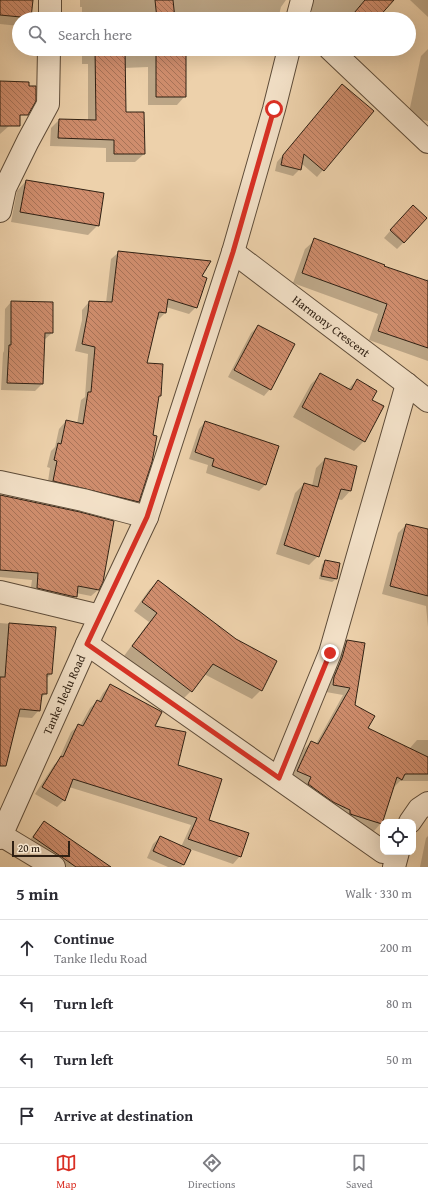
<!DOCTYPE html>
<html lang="en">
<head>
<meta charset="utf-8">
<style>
  body { margin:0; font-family:"Gentium Book Plus",serif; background:#f2f2f3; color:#2b2b33 }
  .controls { position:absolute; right:12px; bottom:12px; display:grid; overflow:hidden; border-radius:8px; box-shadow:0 4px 16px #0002 }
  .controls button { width:36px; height:36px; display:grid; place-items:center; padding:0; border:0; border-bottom:1px solid #e1e1e2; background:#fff; color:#2b2b33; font:20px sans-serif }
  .scale { position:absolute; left:12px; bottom:10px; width:58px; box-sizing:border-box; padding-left:4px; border:2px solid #2f2013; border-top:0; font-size:11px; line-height:14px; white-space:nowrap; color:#2f2013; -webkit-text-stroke:3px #f3e1c8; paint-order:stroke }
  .stop { position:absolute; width:12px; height:12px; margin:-9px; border:3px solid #d93025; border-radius:50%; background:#fff }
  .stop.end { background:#d93025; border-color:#fff; box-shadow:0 1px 4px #0008 }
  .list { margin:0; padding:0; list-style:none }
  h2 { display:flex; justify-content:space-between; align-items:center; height:52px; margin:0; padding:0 16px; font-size:17px }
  h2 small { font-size:13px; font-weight:400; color:#7c7c81 }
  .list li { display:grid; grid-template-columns:26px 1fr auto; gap:12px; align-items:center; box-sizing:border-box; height:56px; padding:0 16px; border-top:1px solid #e1e1e2 }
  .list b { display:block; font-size:15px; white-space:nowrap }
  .list p { margin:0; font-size:13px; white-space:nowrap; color:#7c7c81 }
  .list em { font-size:13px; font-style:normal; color:#7c7c81 }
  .icon { flex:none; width:22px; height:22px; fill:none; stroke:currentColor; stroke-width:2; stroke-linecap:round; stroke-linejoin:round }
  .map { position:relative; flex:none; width:428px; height:867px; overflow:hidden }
  .search { position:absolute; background:#fff; box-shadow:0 4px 16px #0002; left:12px; right:12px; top:12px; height:44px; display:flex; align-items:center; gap:10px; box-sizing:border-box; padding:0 14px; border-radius:22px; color:#7c7c81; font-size:15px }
  .sheet { height:276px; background:#fff }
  nav { display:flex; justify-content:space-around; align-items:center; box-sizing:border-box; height:56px; border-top:1px solid #e1e1e2; background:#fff; font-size:11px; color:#7c7c81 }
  nav a { display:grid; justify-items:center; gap:2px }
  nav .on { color:#d93025 }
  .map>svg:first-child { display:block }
  .shadow { fill:#0003 }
  .building { fill:url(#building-back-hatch); stroke:#2f2013 }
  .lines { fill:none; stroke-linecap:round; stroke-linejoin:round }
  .street-casing { stroke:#5e4c39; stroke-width:24 }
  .street { stroke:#f3e1c8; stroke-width:22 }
  .route { stroke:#d93025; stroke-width:5 }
  .labels { text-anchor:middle; stroke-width:3; stroke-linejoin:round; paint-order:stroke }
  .street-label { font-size:12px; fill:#2f2013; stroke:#f3e1c8 }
</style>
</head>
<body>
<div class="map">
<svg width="428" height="867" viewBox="0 0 428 867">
  <defs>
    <pattern id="building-back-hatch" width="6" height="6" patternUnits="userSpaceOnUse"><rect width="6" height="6" fill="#cf8d6d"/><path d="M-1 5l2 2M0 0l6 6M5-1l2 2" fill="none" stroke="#a87358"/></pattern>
  </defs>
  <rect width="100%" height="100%" fill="#edd1ab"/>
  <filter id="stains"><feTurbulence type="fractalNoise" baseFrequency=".005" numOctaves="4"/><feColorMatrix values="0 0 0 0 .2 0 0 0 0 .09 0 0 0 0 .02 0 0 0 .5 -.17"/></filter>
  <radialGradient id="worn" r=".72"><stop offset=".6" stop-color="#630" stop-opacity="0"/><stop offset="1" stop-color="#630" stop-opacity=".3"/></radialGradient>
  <path class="shadow" d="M0 0H32L30 17 29 19H19V26L0 24Z
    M80 0H286L281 7 278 19H82V7H80Z
    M313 0H393L376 19H311Z
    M410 0H428V17Z
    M82 49H185V96L177 105H148V67L124 68 125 113 144 154 135 162H106V148L50 146 51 128 59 120 88 121V64H82Z
    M428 49V121L408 117 421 56Z
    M0 82 13 108 9 126 0 134Z
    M342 85 323 170 317 177 301 163 300 169 293 176 275 171 277 162Z
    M26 181 98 225 88 235 11 222 17 191Z
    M406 213 404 242 397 249 384 238Z
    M315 240 382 266 425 281 428 279V361L369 340 378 314 293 283 305 249Z
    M119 252 201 277 196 307 189 314 166 307 165 313 158 320H156L146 364 160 395 158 398 138 501 131 509 47 488 50 468 47 467 51 451 55 447 59 429 66 421 77 424 81 400 85 397 88 354 75 351 82 320V310L89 302 106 303 111 259Z
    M11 302 52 333 44 340 42 384 35 391 1 390 3 353 4 351 5 309Z
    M258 326 270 389 264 396 228 377 251 333Z
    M321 374 348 389 357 380 371 400 364 441 354 451 293 417 311 384Z
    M205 422 266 484 259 491 206 473 208 465 189 459 199 429Z
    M325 459 356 467 350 491 342 500 336 499 318 556 309 565 276 554 295 493 304 484 312 486 316 468Z
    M0 496 98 590 91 596 76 593V596L69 603 30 594 32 580 0 577Z
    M406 525 428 530V627L426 606 382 594 398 533Z
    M325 561 339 564 336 579 332 582 319 579 322 565Z
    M158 581 261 690 252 699 204 674 191 691 182 700 124 656 149 622 134 611 149 590Z
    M0 623 55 628 51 674 46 679V693L40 699 39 710 32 718 17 717 0 764Z
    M347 641 354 705 366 728 410 749V748L417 740H428V781H400L394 787 381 823 374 831 343 821 290 779 304 749 311 742 316 744 343 695 326 692 339 649Z
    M110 685 153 726 208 820 240 856 233 864 190 849 184 864 181 867H168L147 858 153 844 160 837 181 847 191 825 69 787 64 800 57 807 35 794 54 765 58 761 71 732 79 725 80 726 90 708 97 701 98 702 103 693Z
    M45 822 109 867H60L27 844 38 829Z
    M428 836V867H420L426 838Z"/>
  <path class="building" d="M0 0H33L31 18 0 15Z
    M155 0H173L175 19H157Z
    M365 0H394L377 19H349Z
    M95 49H125L126 112H144L145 154H114V140L58 138 59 119 96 120Z
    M156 49H186V97H156Z
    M0 81 29 82V86H36V101L28 115H20V126H0Z
    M342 84 374 111 324 171 304 154 301 170 281 165 283 155Z
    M26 180 104 193 99 226 20 212Z
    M413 205 427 218 404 243 390 230Z
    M314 238 385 265 384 266 428 281V348L378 331 387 304 302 273Z
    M118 251 211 261 202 276 207 278 197 308 168 299 166 313 159 312 147 363 163 364 161 396H159L153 435 157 436 152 462 139 502 53 481 57 461 54 460 58 443 61 444 66 420 83 424 88 392H91L95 347 82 344 88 312 89 301 112 302Z
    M11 301 53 302V333H45L43 384 7 383 9 345H11Z
    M258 325 295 344 271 390 234 370Z
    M320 373 351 390 357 379 377 391 372 400 384 406 365 442 302 407Z
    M205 421 279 446 266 485 212 466 214 459 195 452Z
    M325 458 357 466 351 491 341 489 319 557 284 545 304 483 318 487Z
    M0 495 80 512 114 521 103 582 99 590 78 586 77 597 71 596 37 588 38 573 0 570Z
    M406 524 428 529V596L390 586Z
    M325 560 340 563 337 579 321 576Z
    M158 580 236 639 277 661 262 691 213 664 192 692 132 646 157 613 142 602Z
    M9 623 56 627 52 674H47V694H42L40 711 20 709 6 766H0V677H5Z
    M347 640 365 643 355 705 375 716 368 728 428 757V774H405L402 780 397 777 382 824 350 814V810L333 802 308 784 311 777 297 771 311 741 318 744 350 688 333 685 334 677 342 658Z
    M110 684 162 712 155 726 186 732 178 765 222 779 209 820 249 833 241 857 188 839 197 818 73 779 65 801 42 787 61 756 63 757 78 724 83 726 97 700 101 702Z
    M44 821 111 867H76L33 837Z
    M160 836 191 850 184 865 153 851Z"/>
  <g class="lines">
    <g class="street-casing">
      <g id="street">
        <path d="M50 19V0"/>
        <path d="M297 19 302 0"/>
        <path d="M330 49 428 142"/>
        <path d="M0 211 5 188 28 141 48 104 49 49"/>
        <path id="s1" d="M233 252 407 384 428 401"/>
        <path d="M0 482 83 500 147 517"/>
        <path d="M0 592 100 616"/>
        <path d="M87 644 383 852"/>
        <path d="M279 778 330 653 407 384"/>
        <path d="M410 822 419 809 428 803"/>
        <path d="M1 835 54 867"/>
        <path id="s2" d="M0 838 87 644 147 517 233 252 274 109 289 49"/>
        <path d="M394 867 398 852"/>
      </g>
    </g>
    <use href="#street" class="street"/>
  </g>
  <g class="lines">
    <path class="route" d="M274 109 233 252 147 517 87 644 279 778 330 653"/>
  </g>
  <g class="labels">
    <g class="street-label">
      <text dy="4" stroke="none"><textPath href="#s1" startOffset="123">Harmony Crescent</textPath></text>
      <text dy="4" stroke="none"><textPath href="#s2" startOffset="157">Tanke Iledu Road</textPath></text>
    </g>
  </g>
  <rect width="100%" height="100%" filter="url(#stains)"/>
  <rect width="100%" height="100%" fill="url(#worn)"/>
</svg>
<div class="controls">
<button><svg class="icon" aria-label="locate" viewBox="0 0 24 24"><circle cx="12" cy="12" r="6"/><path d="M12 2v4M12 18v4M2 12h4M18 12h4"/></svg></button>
</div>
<div class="scale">20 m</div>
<div class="stop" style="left:274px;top:109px"></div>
<div class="stop end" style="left:330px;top:653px"></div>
<div class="search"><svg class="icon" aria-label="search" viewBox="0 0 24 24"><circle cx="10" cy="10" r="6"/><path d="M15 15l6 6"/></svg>Search here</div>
</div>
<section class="sheet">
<h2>5 min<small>Walk · 330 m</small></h2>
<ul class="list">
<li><svg class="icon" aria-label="ahead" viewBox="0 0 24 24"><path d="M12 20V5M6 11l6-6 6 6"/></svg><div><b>Continue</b><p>Tanke Iledu Road</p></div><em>200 m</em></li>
<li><svg class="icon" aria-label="left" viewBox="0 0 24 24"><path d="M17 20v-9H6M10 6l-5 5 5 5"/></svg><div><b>Turn left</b></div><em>80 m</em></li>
<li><svg class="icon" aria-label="left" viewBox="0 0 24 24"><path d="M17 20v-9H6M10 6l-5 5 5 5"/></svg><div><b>Turn left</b></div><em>50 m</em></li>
<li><svg class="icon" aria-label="arrive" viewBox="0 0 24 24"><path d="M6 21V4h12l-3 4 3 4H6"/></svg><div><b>Arrive at destination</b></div></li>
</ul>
</section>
<nav>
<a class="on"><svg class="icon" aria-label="map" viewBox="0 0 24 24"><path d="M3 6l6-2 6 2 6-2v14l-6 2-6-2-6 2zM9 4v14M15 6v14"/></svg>Map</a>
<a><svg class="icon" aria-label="directions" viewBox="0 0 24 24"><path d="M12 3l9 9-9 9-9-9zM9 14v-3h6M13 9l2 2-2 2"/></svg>Directions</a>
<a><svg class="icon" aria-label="saved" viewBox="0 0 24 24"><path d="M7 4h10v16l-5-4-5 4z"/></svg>Saved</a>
</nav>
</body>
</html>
